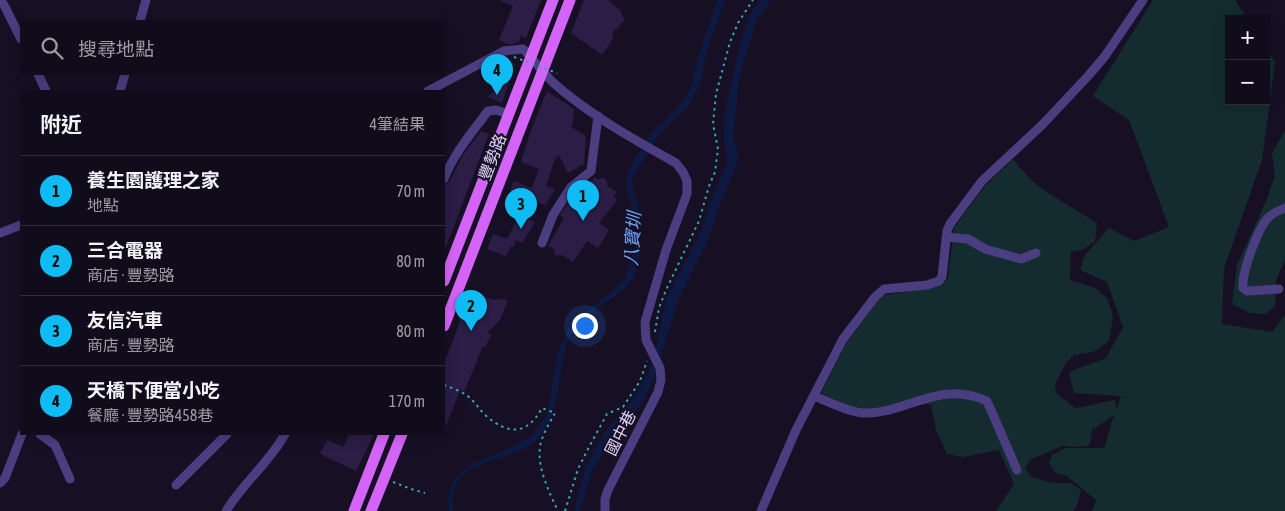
<!DOCTYPE html>
<html lang="zh-TW">
<head>
<meta charset="utf-8">
<style>
  body { margin:0; font-family:"Asap Condensed","Noto Sans TC",sans-serif; background:#1a1525; color:#f1f3f6 }
  .controls { position:absolute; right:15px; top:15px; display:grid; overflow:hidden; border-radius:0px; box-shadow:0 2px 12px #0003 }
  .controls button { width:45px; height:45px; display:grid; place-items:center; padding:0; border:0; border-bottom:1px solid #302c3b; background:#110c1c; color:#f1f3f6; font:25px sans-serif }
  .you { position:absolute; left:584px; top:325px; width:18px; height:18px; margin:-12px; border:4px solid #fff; border-radius:50%; background:#1a73e8; box-shadow:0 0 0 8px #1a73e833 }
  .badge { display:grid; place-items:center; width:32px; height:32px; border-radius:50%; background:#0ebbf2; color:#111; font-size:16px; font-weight:700 }
  .pin { position:absolute; translate:-50% -41px; filter:drop-shadow(0 1px 2px #0008) }
  .pin::after { content:''; position:absolute; top:26px; width:18px; height:15px; background:inherit; clip-path:polygon(0 0,100% 0,50% 100%) }
  .list { margin:0; padding:0; list-style:none }
  h2 { display:flex; justify-content:space-between; align-items:center; height:65px; margin:0; padding:0 20px; font-size:21px }
  h2 small { font-size:16px; font-weight:400; color:#9c9ba3 }
  .list li { display:grid; grid-template-columns:32px 1fr auto; gap:15px; align-items:center; box-sizing:border-box; height:70px; padding:0 20px; border-top:1px solid #302c3b }
  .list b { display:block; font-size:19px; white-space:nowrap }
  .list p { margin:0; font-size:16px; white-space:nowrap; color:#9c9ba3 }
  .list em { font-size:16px; font-style:normal; color:#9c9ba3 }
  .icon { flex:none; width:28px; height:28px; fill:none; stroke:currentColor; stroke-width:2; stroke-linecap:round; stroke-linejoin:round }
  .map { position:relative; flex:none; width:1285px; height:511px; overflow:hidden }
  .search { position:absolute; background:#110c1c; box-shadow:0 2px 12px #0003; left:20px; top:20px; width:425px; height:55px; display:flex; align-items:center; gap:12px; box-sizing:border-box; padding:0 18px; border-radius:0px; color:#9c9ba3; font-size:19px }
  .panel { position:absolute; background:#110c1c; box-shadow:0 2px 12px #0003; left:20px; top:90px; width:425px; height:345px; border-radius:0px }
  .map>svg:first-child { display:block }
  .green { fill:#142c2f }
  .water { fill:#0d1941 }
  .building { fill:#2b1d45 }
  .lines { fill:none; stroke-linecap:round; stroke-linejoin:round }
  .path { stroke:#36a7b1; stroke-width:2; stroke-dasharray:2.5 4; stroke-linecap:butt }
  .minor { stroke:#4a3e81; stroke-width:9 }
  .major { stroke:#d464f7; stroke-width:11 }
  .path-bridge { stroke:#36a7b1; stroke-width:2; stroke-dasharray:2.5 4; stroke-linecap:butt }
  .labels { text-anchor:middle; stroke-width:4.5; stroke-linejoin:round; paint-order:stroke }
  .street-label { font-size:16px; fill:#e0d7fd; stroke:#171025 }
  .water-label { font-size:18px; font-style:italic; fill:#6ba2f7; stroke:#171025 }
</style>
</head>
<body>
<div class="map">
<svg width="1285" height="511" viewBox="0 0 1285 511">
  <rect width="100%" height="100%" fill="#171025"/>
  <path class="green" d="M1153 0H1235L1247 19H1229V101H1266V49L1275 62 1262 160 1224 268 1222 324 1272 332 1285 315V511H1092L1096 500 1067 476 1055 473 1049 463 1052 455 1065 448H1104L1114 415 1092 430 1090 445 1076 447 1062 446 1031 459 1025 468 1032 477 1053 483H1071L1081 490 1078 503 1073 511H996L1014 484 999 450 963 457 947 454 936 430 931 405 919 403 890 412 855 409 821 393 847 342 881 296 942 285 948 278 954 228 986 185 1013 159 1029 178 1045 191 1097 223 1095 241 1084 249 1071 252 1070 280 1095 288 1107 298 1113 316 1109 341 1093 352 1074 355 1066 363 1055 384 1056 393 1075 408C1089 407 1100 402 1114 400L1117 409 1121 396 1074 393 1069 372 1106 358 1123 327 1107 282 1080 270 1085 255 1109 228 1134 241 1169 227 1129 120 1093 96Z
    M1285 131V260L1276 280 1275 307 1265 314 1250 313 1232 304 1237 265 1267 199 1275 175 1272 153Z"/>
  <path class="water" d="M717 0H725L705 57 701 81 690 104 657 137 632 180C634 194 639 207 641 221 642 232 639 268 634 277 628 286 618 295 609 300 593 312 575 324 567 343 564 349 564 358 562 365 558 391 555 419 537 440 518 461 456 458 453 496 452 501 454 506 454 511H449L448 496 453 481 471 464 513 447 531 436 547 415 558 352 569 328 585 312 608 295 626 277 634 247 637 226 626 186 628 172 650 134 665 121 680 104 691 88 697 60Z
    M760 0H771L756 21 739 78 733 136 739 159 718 209 708 240 677 303 655 375 645 398 606 449 592 470 580 511H574L585 469 594 450 611 423 628 406 648 374 654 358 666 299 703 227 709 205 728 161 723 138 725 111 742 37 750 15Z"/>
  <path class="building" d="M499 0H541L526 38 521 36 518 43 515 42 514 44H507L499 40 513 6Z
    M584 0H608L620 10 625 20 612 33 613 39 602 55 571 33Z
    M507 57 509 61 515 64 502 103 488 97 495 90 493 89 496 86 488 67Z
    M547 91 574 109 573 122 571 127 586 136 584 164 568 173 559 155 558 158 556 156 546 186 555 189 545 205 510 191 514 181 532 188 539 169 521 162 531 130Z
    M481 131 489 134 444 252V186L449 182 463 155Z
    M594 177 597 179 604 178 607 181V186L617 192 614 197 617 200 599 223 609 230 598 248 587 241 573 262 562 255H555L553 248 548 246 564 218 560 215 568 203 573 206 583 190V199Z
    M519 215 535 222 522 243 516 240 513 247 511 246 506 256 487 249 493 234 507 239Z
    M471 292 494 300 500 299 508 300 500 320 487 333 491 335 485 347 483 346 464 392 460 390 444 431V364Z
    M349 434H374L356 471 320 454 327 440 343 447Z"/>
  <g class="lines">
    <path class="path" d="M655 332 659 308 666 290 699 221 709 186 715 172 718 149 713 124 716 94 730 42 738 23 753 0
      M444 385C452 388 461 391 469 397 475 402 479 409 485 415 507 434 526 437 542 408L555 413C550 422 544 432 541 442 535 464 549 492 558 511
      M393 482 411 489 425 493
      M565 511 578 469 589 447 607 414 623 407 640 381 647 361"/>
    <path class="minor" d="M1 0 5 7 21 39
      M140 21 146 0
      M38 74 46 91
      M120 91 125 74
      M428 91 504 51 523 49C535 60 544 75 557 86 593 117 635 140 676 163L683 172 687 181V194L666 250 645 322 646 340 660 368 661 380 658 392 608 490 605 499V511
      M444 179C454 153 471 134 488 111L496 110 509 114
      M0 233 21 225
      M946 237 968 239 985 249 1021 259 1036 253
      M542 243 553 215 571 187 591 171 598 116
      M1279 289 1247 291 1243 288C1241 274 1258 228 1268 218 1272 213 1280 210 1285 208
      M814 396C827 401 848 412 862 413 907 415 937 379 987 401L1017 470
      M40 434 55 445 70 479
      M0 483 5 478 22 434
      M176 485 227 434
      M226 511C243 483 269 463 285 434
      M761 511 796 430 843 339 875 297 884 289 927 285 939 281 942 277 947 231 950 224 982 181 1042 125 1089 75 1105 56 1143 0"/>
    <path class="major" d="M444 281 553 0
      M444 326 570 0
      M354 511 384 434
      M371 511 402 434"/>
    <path class="path-bridge" d="M514 57 557 73"/>
  </g>
  <g class="labels">
    <g class="street-label">
      <text transform="translate(492 157) rotate(-69)" y="6">豐勢路</text>
      <text transform="translate(620 433) rotate(-63)" y="6">國中巷</text>
    </g>
    <g class="water-label">
      <text transform="translate(633 239) rotate(-86)" y="6">八寶圳</text>
    </g>
  </g>
</svg>
<div class="controls">
<button>+</button>
<button>−</button>
</div>
<div class="you"></div>
<div class="pin badge" style="left:583px;top:221px">1</div>
<div class="pin badge" style="left:471px;top:331px">2</div>
<div class="pin badge" style="left:521px;top:229px">3</div>
<div class="pin badge" style="left:497px;top:95px">4</div>
<div class="search"><svg class="icon" aria-label="search" viewBox="0 0 24 24"><circle cx="10" cy="10" r="6"/><path d="M15 15l6 6"/></svg>搜尋地點</div>
<section class="panel">
<h2>附近<small>4筆結果</small></h2>
<ul class="list">
<li><span class="badge">1</span><div><b>養生園護理之家</b><p>地點</p></div><em>70 m</em></li>
<li><span class="badge">2</span><div><b>三合電器</b><p>商店 · 豐勢路</p></div><em>80 m</em></li>
<li><span class="badge">3</span><div><b>友信汽車</b><p>商店 · 豐勢路</p></div><em>80 m</em></li>
<li><span class="badge">4</span><div><b>天橋下便當小吃</b><p>餐廳 · 豐勢路458巷</p></div><em>170 m</em></li>
</ul>
</section>
</div>
</body>
</html>
